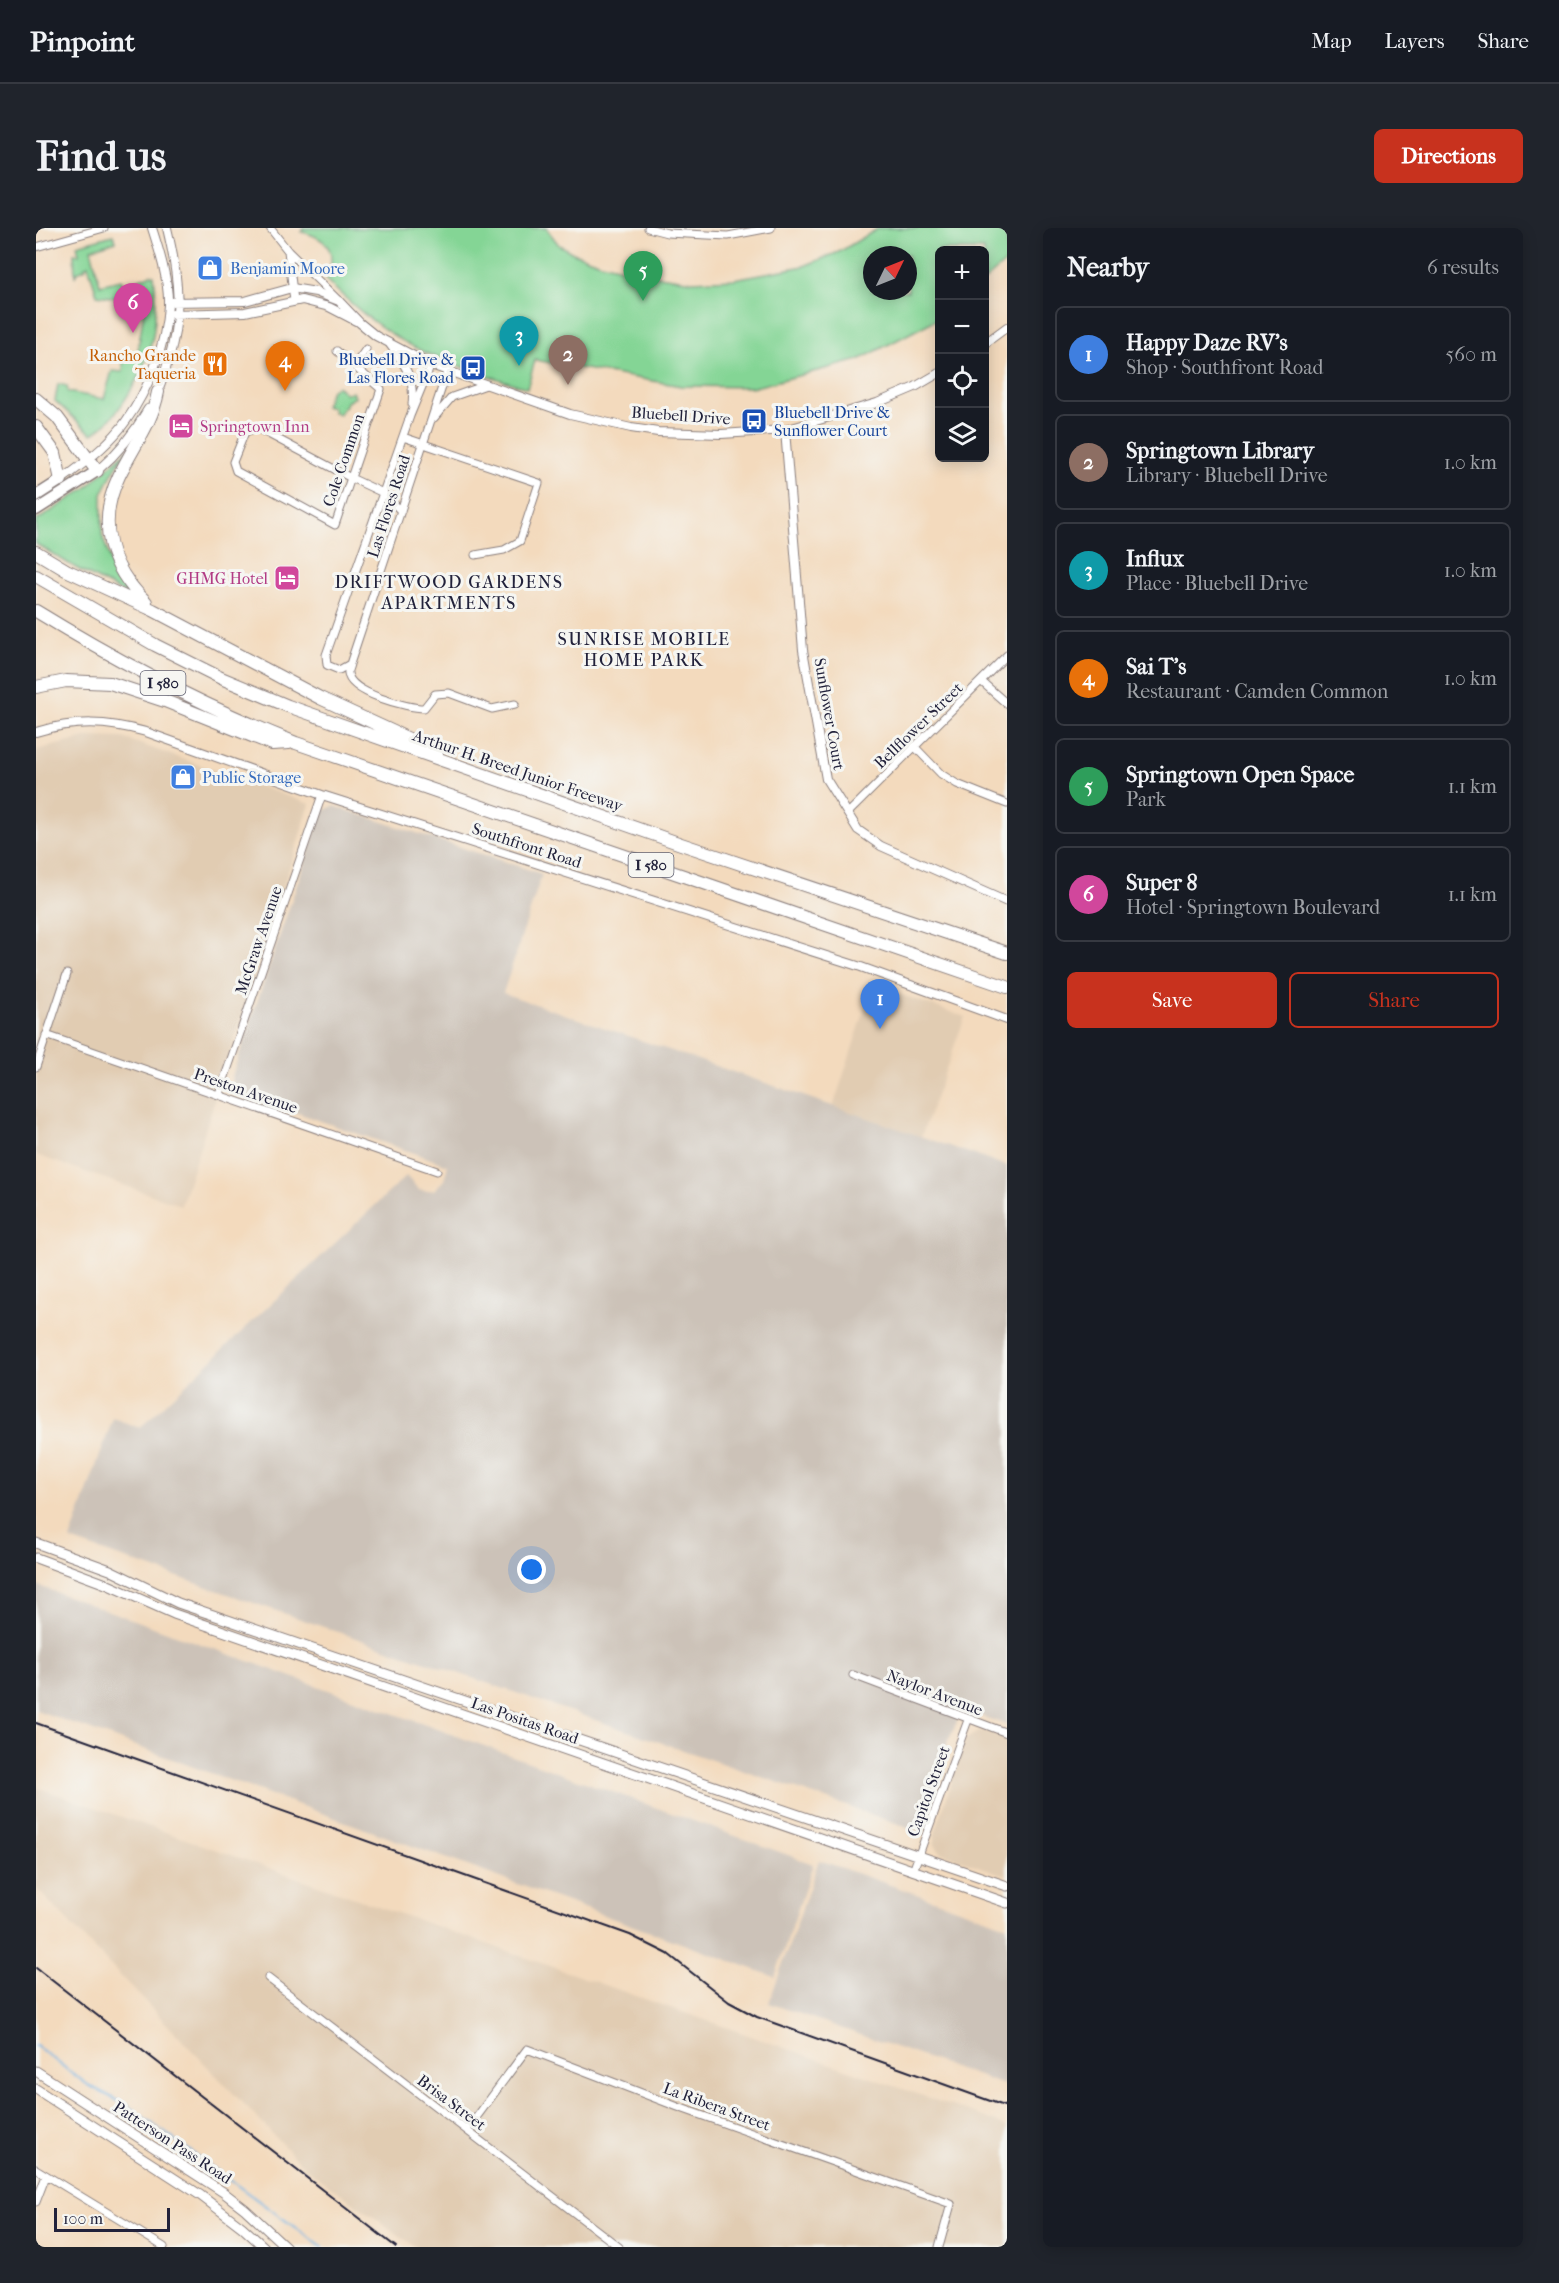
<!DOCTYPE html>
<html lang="en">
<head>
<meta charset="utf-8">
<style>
  body { margin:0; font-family:"IM FELL French Canon",serif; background:#20242c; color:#f1f3f6 }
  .controls { position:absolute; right:18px; top:18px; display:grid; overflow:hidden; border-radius:9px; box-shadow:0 3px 15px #0003 }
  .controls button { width:54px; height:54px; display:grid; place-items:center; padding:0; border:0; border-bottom:2px solid #363941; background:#171b24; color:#f1f3f6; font:30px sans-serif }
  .compass { position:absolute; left:827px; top:18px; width:54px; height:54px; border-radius:50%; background:#171b24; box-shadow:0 3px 15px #0003; rotate:47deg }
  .scale { position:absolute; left:18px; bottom:15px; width:116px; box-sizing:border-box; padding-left:6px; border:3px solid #22223b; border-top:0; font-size:16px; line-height:21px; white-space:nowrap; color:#22223b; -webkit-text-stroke:4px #f6f6f2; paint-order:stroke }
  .you { position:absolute; left:496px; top:1342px; width:21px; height:21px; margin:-15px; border:4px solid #fff; border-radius:50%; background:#1a73e8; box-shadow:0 0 0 9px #1a73e833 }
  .badge { display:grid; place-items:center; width:39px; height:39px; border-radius:50%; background:#c8321e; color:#fff; font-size:20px; font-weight:700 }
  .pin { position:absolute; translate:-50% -50px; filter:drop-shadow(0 2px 3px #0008) }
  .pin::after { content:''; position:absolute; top:32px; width:21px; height:18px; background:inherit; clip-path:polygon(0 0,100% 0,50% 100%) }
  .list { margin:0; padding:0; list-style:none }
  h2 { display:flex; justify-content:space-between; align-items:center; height:78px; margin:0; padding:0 24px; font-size:26px }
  h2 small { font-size:20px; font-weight:400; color:#9ea1a6 }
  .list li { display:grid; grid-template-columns:39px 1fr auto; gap:18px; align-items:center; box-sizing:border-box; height:96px; margin:0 12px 12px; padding:0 12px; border:2px solid #363941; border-radius:9px }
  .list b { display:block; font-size:22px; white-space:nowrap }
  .list p { margin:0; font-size:20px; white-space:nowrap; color:#9ea1a6 }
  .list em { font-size:20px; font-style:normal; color:#9ea1a6 }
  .actions { display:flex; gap:12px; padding:18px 24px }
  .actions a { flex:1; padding:14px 0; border:2px solid #c8321e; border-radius:9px; text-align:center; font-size:21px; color:#c8321e }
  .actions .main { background:#c8321e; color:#fff }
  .icon { flex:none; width:33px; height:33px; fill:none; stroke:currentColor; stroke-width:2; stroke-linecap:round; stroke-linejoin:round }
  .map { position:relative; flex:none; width:971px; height:2019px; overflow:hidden; border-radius:9px }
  header { display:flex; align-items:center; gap:36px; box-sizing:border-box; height:84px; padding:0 30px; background:#171b24; border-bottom:2px solid #363941 }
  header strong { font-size:28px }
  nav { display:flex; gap:33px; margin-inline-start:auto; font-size:21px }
  .intro { display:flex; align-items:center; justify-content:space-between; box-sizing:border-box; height:144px; padding:0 36px }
  h1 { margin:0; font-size:42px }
  .button { padding:15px 27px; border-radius:9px; background:#c8321e; color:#fff; font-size:21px; font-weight:700 }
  main { display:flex; gap:36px; padding:0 36px }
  aside { flex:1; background:#171b24; border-radius:9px; box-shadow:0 3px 15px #0003 }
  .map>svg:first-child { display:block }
  .built { fill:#e1ccb2 }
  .industrial { fill:#ccc2b8 }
  .green { fill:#84d595; stroke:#537c68; stroke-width:1.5; fill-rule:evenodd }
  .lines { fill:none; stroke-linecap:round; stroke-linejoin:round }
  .stream { stroke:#6bb1e2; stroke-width:2 }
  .minor-casing { stroke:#8a7e7c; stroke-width:9 }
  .tertiary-casing { stroke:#8a7e7c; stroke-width:10 }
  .secondary-casing { stroke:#8a7e7c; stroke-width:11 }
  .primary-casing { stroke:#8a7e7c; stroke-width:13 }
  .motorway-casing { stroke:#8a7e7c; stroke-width:14 }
  .minor { stroke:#fff; stroke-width:7 }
  .tertiary { stroke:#fff; stroke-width:8 }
  .secondary { stroke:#fff; stroke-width:9 }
  .primary { stroke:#fff; stroke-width:10 }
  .motorway { stroke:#fff; stroke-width:12 }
  .rail { stroke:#22223b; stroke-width:2 }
  .labels { text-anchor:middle; stroke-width:6; stroke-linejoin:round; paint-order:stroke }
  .shield { fill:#f6f6f2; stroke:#626272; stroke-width:1.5 }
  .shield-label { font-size:15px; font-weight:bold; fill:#22223b }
  .shop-label { font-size:16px; fill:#366cbe; stroke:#f6f6f2; text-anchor:start }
  .food-label { font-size:16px; fill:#c56008; stroke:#f6f6f2; text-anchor:end }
  .transit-label { font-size:16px; fill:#164399; stroke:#f6f6f2; text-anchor:end }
  .street-label { font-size:16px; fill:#22223b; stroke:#f6f6f2 }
  .hotel-label { font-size:16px; fill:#b23c85; stroke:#f6f6f2; text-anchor:start }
  .neighbourhood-label { font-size:18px; letter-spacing:1.5px; fill:#22223b; stroke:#f6f6f2 }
</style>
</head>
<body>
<header>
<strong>Pinpoint</strong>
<nav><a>Map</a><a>Layers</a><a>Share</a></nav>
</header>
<div class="intro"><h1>Find us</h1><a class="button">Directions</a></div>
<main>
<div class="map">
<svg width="971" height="2019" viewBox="0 0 971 2019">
  <rect width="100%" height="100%" fill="#f6f6f2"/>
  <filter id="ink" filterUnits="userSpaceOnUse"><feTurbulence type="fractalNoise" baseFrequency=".0167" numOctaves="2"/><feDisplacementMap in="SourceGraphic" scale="12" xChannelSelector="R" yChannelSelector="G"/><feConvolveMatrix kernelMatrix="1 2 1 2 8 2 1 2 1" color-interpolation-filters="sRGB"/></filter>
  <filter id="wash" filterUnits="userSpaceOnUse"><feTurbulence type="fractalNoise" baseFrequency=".008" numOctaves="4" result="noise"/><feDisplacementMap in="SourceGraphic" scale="24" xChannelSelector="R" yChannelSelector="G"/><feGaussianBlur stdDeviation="1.35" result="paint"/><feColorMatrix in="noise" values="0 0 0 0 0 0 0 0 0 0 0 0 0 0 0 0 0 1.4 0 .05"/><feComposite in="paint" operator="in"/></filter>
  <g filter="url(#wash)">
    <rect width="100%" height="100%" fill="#f3dabd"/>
    <path class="built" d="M54 509 87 510 274 576 145 977 0 927V522Z
      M837 757 929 789 885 909 797 879Z
      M942 1504H952L971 1511V1648L905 1625 898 1616 899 1605 930 1511Z
      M0 1559 956 1892 971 1900V2019H380L269 1940 0 1660Z"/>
    <path class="industrial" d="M298 578 506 646 467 765 971 938V1497L933 1484 924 1487 913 1511 883 1603 34 1312 77 1190 104 1200 370 948 383 962 390 963 398 962 408 952 412 937 201 864 197 859 196 848 286 583Z
      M0 1357 777 1636 739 1749 0 1482Z
      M783 1632 971 1698V1858L733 1775Z"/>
    <path class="green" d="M267 0H510L523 17 537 25 565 35 609 46 657 53 698 51 768 38 803 24 843 0H971V33L949 52 948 22H903V90L823 132 719 159 645 158 499 132 491 160C458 149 423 140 390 125 352 108 320 81 290 52 301 26 295 11 266 4ZM836 27H872V63H836Z
      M77 7 80 13 55 21 64 57 85 52 88 58 115 46 118 47C121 66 120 88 117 108 111 139 84 190 56 206L19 173 22 156 31 158 32 164 68 171 76 143 87 144V129H101L110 68 90 65 89 71 61 67 52 37 49 39V41L41 44 39 49 38 26H43L41 17Z
      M301 158 309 165 316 164 319 169 311 174 303 186 297 184V180L289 178 295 162Z
      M92 221 77 244 66 266V307L80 349 107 375 40 340 0 316V293L49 261Z"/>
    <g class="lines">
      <path class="stream" d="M0 1818 52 1857 92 1878 286 2019"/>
    </g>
  </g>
  <g filter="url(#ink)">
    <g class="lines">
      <g class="minor-casing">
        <path id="minor" d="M234 0 252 23 302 72
          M612 0 631 5 692 8 735 0
          M0 19 68 0
          M252 23 258 73
          M354 117C369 137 379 151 376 176
          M330 121 318 138 345 161 299 297 200 243 197 234 209 204 221 200 315 250 347 265 365 283
          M301 123 318 138
          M395 137 374 188 290 427 291 437 303 442 314 436 411 144
          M398 190 416 169 450 157
          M367 209 503 255 484 313 468 322 439 327
          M314 436C314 438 311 443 312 445 313 465 372 480 388 480L399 466 413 465 456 481 479 476
          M946 454 971 476
          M878 518 905 546 921 556 971 576
          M812 585 971 427
          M10 807 401 943
          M0 839 31 746
          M183 866 286 567
          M817 1447 971 1505
          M877 1643 932 1492
          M232 1750 583 2019
          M431 1902 491 1821 642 1879 915 1976 903 2019
          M0 1941 128 2019
          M0 1974 10 1948"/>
      </g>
      <g class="tertiary-casing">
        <path id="tertiary" d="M132 74 209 73 256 60 280 64 303 73 324 95 340 108 395 137 534 186 595 200 622 204 685 206 749 202 841 175 879 159 903 145
          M137 86 209 84 266 72 293 79 320 93
          M948 116 971 99
          M120 167C125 158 128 147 131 137 147 87 143 50 131 0
          M749 202 767 422 790 551 822 602 845 618 971 674
          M61 243C82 225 99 204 112 181
          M25 252C48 236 74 216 90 193 113 161 130 117 132 77 133 53 123 22 116 0
          M0 504C40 492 70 493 110 504L286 567 825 739 971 792"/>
      </g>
      <g class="secondary-casing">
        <path id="secondary" d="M0 1315 74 1342 142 1375 971 1658
          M0 1330 70 1356 138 1386 971 1675
          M0 1843 187 1964 209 1981 250 2019
          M0 1861 164 1967 206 1999 228 2019"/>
      </g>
      <g class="primary-casing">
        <path id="primary" d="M0 268 25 252
          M0 282 61 243"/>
      </g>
      <g class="motorway-casing">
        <path id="motorway" d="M0 171 21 189 61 243
          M0 199 19 225 25 252
          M0 324 30 342 117 382 284 470 401 524
          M0 348 119 417 185 450 252 478 645 616 971 725
          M110 374C74 339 60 296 83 248 96 220 116 196 122 164
          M0 383C83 434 169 479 260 515L971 759
          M0 459 30 453 74 455 129 473 236 516 253 515"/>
      </g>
      <use href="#minor" class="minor"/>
      <use href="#tertiary" class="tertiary"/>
      <use href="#secondary" class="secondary"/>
      <use href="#primary" class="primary"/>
      <use href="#motorway" class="motorway"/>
      <path class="rail" d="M0 1495 594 1707 632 1726 693 1774 721 1789 971 1879
        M0 1740 360 2019"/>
    </g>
  </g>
  <defs>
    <g id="shop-square" transform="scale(1.35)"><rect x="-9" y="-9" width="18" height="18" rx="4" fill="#3f7fe0" stroke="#f6f6f2"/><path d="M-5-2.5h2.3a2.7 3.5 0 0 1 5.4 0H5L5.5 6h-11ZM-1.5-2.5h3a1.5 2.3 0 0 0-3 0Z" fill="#fff"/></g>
    <g id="restaurant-square" transform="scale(1.35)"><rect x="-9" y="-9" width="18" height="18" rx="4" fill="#e8710a" stroke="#f6f6f2"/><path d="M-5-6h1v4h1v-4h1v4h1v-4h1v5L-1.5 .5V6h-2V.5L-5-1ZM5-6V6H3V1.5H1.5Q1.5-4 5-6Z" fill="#fff"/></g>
    <g id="bus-square" transform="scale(1.35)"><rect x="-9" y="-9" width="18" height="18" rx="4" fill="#1a4fb4" stroke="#f6f6f2"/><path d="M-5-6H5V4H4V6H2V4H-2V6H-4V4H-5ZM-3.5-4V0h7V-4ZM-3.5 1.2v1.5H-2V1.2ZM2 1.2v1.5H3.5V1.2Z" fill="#fff"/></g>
    <g id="hotel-square" transform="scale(1.35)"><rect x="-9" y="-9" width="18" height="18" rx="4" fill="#d1479c" stroke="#f6f6f2"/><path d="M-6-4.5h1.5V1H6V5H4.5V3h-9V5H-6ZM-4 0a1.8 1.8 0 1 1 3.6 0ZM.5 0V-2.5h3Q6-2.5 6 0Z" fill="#fff"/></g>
  </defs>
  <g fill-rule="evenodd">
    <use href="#shop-square" x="174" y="40"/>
    <use href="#restaurant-square" x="179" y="136"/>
    <use href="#bus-square" x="437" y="140"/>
    <use href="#bus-square" x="718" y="193"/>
    <use href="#hotel-square" x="145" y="198"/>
    <use href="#hotel-square" x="251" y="350"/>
    <use href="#shop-square" x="147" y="549"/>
  </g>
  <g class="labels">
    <g class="shield">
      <rect x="104.5" y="443" width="45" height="24" rx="4.5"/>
      <rect x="592.5" y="625" width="45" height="24" rx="4.5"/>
    </g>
    <g class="shield-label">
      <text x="127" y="460">I 580</text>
      <text x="615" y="642">I 580</text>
    </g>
    <g class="shop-label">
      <text x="194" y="46">Benjamin Moore</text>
      <text x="166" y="555">Public Storage</text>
    </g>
    <g class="food-label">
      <text x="160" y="133">Rancho Grande<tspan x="160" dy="18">Taqueria</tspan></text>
    </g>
    <g class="transit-label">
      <text x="418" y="137">Bluebell Drive &amp;<tspan x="418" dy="18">Las Flores Road</tspan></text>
      <text x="738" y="190" text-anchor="start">Bluebell Drive &amp;<tspan x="738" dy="18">Sunflower Court</tspan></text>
    </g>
    <g class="street-label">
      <text transform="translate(645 187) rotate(4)" y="6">Bluebell Drive</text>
      <text transform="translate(307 232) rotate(-71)" y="6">Cole Common</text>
      <text transform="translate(352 278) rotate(-72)" y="6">Las Flores Road</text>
      <text transform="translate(794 486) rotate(80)" y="6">Sunflower Court</text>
      <text transform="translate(882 497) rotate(-44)" y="6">Bellflower Street</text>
      <text transform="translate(482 542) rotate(19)" y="6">Arthur H. Breed Junior Freeway</text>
      <text transform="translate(491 617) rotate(18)" y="6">Southfront Road</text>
      <text transform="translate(222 712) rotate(-71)" y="6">McGraw Avenue</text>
      <text transform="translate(210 862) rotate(19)" y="6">Preston Avenue</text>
      <text transform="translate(899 1464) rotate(21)" y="6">Naylor Avenue</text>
      <text transform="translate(489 1492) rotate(19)" y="6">Las Positas Road</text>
      <text transform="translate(892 1563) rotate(-70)" y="6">Capitol Street</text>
      <text transform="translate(416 1874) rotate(37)" y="6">Brisa Street</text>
      <text transform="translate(681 1878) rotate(20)" y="6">La Ribera Street</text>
      <text transform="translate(137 1914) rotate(33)" y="6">Patterson Pass Road</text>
    </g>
    <g class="hotel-label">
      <text x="164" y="204">Springtown Inn</text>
      <text x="232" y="356" text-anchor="end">GHMG Hotel</text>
    </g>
    <g class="neighbourhood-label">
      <text x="413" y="360">DRIFTWOOD GARDENS<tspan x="413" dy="21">APARTMENTS</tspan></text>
      <text x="608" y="417">SUNRISE MOBILE<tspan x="608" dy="21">HOME PARK</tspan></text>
    </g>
  </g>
</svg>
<div class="controls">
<button>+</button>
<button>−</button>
<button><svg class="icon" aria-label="locate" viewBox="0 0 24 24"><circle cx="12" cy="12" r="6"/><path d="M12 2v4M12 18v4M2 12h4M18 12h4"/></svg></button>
<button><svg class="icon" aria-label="layers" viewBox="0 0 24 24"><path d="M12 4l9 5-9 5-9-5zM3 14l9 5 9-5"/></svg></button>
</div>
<svg class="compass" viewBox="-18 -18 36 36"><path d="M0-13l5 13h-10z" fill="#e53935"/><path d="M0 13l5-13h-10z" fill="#9ea1a6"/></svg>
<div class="scale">100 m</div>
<div class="you"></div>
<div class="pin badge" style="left:844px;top:801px;background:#3f7fe0">1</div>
<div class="pin badge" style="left:532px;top:157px;background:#8d6e63">2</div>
<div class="pin badge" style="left:483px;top:138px;background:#0f9aa8">3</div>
<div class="pin badge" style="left:249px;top:163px;background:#e8710a">4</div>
<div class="pin badge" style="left:607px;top:73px;background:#2e9e5b">5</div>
<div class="pin badge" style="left:97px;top:105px;background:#d1479c">6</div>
</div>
<aside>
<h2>Nearby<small>6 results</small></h2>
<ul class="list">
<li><span class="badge" style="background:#3f7fe0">1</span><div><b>Happy Daze RV's</b><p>Shop · Southfront Road</p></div><em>560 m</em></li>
<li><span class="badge" style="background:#8d6e63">2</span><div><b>Springtown Library</b><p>Library · Bluebell Drive</p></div><em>1.0 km</em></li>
<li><span class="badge" style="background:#0f9aa8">3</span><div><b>Influx</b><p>Place · Bluebell Drive</p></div><em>1.0 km</em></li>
<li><span class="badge" style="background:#e8710a">4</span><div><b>Sai T's</b><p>Restaurant · Camden Common</p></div><em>1.0 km</em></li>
<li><span class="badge" style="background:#2e9e5b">5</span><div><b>Springtown Open Space</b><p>Park</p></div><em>1.1 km</em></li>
<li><span class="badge" style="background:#d1479c">6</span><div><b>Super 8</b><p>Hotel · Springtown Boulevard</p></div><em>1.1 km</em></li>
</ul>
<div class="actions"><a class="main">Save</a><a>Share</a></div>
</aside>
</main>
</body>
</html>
